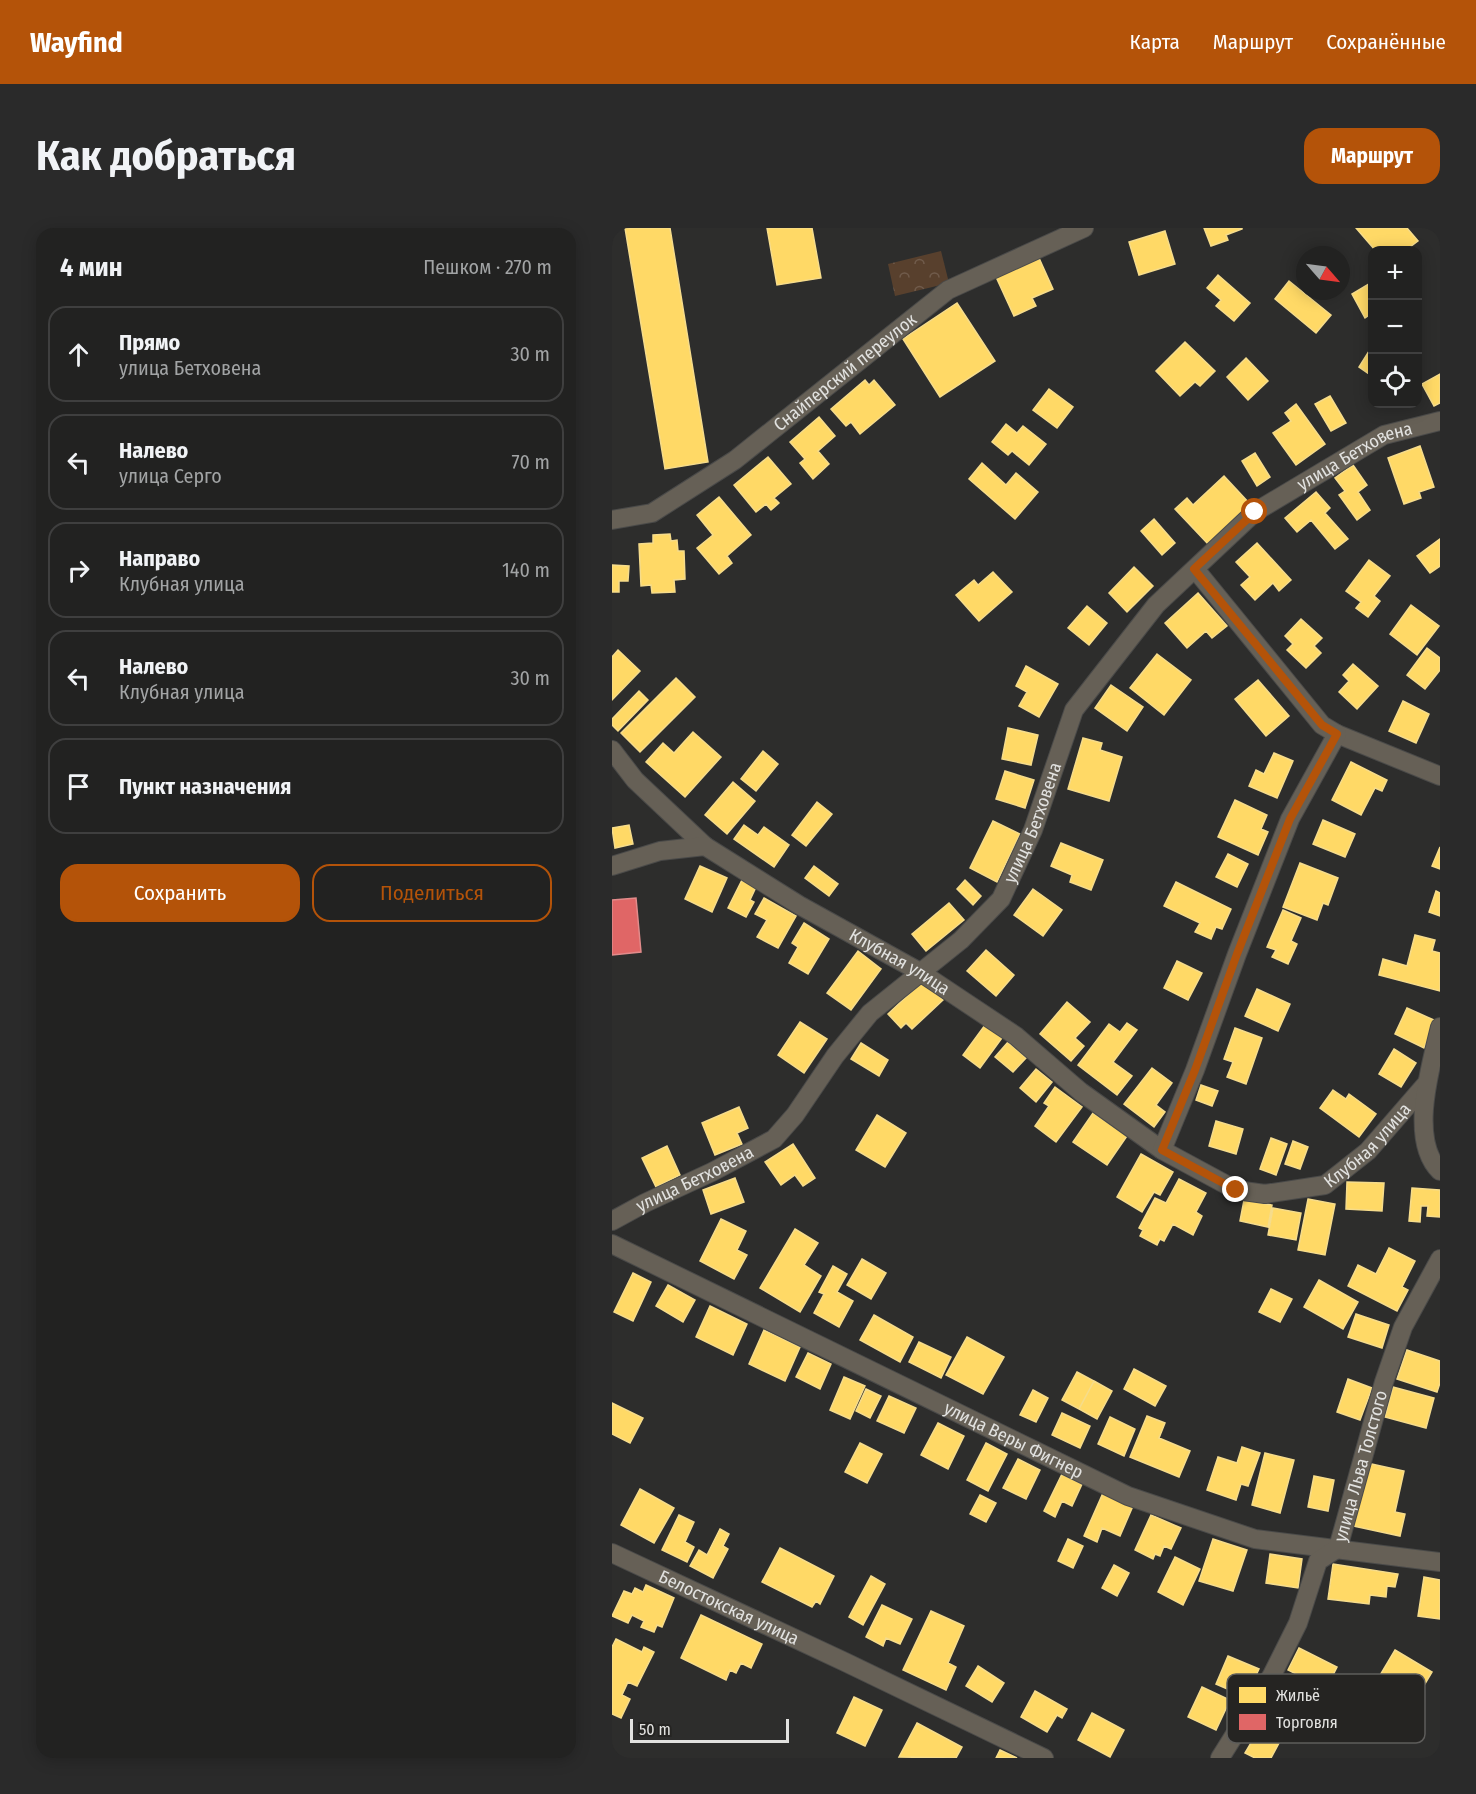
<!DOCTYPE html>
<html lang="ru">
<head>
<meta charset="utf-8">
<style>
  body { margin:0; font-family:"Fira Sans Condensed",sans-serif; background:#2a2a2a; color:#f1f3f6 }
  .controls { position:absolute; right:18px; top:18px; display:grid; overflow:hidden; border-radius:12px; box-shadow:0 3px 15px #0003 }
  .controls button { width:54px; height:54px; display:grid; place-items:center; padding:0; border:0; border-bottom:2px solid #3f3f3f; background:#222221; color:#f1f3f6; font:30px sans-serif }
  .compass { position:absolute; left:684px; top:18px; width:54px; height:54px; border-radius:50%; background:#222221; box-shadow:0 3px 15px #0003; rotate:118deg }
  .scale { position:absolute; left:18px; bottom:15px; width:159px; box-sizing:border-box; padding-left:6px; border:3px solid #e2e2e0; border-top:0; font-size:16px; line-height:21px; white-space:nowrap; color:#e2e2e0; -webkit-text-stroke:4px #252422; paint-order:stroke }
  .stop { position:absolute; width:18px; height:18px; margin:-14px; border:4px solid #b45309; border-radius:50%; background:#fff }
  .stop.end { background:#b45309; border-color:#fff; box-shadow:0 2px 6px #0008 }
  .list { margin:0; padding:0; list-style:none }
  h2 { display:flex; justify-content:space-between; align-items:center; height:78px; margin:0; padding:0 24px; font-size:26px }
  h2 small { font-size:20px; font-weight:400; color:#a2a4a5 }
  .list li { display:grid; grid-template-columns:39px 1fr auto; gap:18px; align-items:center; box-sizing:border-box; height:96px; margin:0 12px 12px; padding:0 12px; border:2px solid #3f3f3f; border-radius:18px }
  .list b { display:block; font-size:22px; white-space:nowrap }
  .list p { margin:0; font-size:20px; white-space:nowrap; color:#a2a4a5 }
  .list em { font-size:20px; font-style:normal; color:#a2a4a5 }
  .actions { display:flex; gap:12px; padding:18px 24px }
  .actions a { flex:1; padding:14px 0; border:2px solid #b45309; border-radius:18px; text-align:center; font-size:21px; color:#b45309 }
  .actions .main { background:#b45309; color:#fff }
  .icon { flex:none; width:33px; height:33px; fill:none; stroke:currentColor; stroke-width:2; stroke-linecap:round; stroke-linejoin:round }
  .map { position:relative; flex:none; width:828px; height:1530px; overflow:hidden; border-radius:18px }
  header { display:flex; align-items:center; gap:36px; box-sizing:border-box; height:84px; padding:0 30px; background:#b45309; color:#fff }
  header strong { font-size:28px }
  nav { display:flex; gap:33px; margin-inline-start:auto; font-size:21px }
  .intro { display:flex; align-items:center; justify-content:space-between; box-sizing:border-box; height:144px; padding:0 36px }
  h1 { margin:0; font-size:42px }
  .button { padding:15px 27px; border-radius:18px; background:#b45309; color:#fff; font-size:21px; font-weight:700 }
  main { display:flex; gap:36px; padding:0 36px }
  aside { flex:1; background:#222221; border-radius:18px; box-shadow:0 3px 15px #0003 }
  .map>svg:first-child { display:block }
  .forest { fill:url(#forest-crowns) }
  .homes { fill:#ffd966; stroke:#f6dc8b; stroke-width:1.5 }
  .shops { fill:#e06666; stroke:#e18b8b; stroke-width:1.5 }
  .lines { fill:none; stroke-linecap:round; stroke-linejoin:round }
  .street-casing { stroke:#4a4a49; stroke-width:20 }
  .street { stroke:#666056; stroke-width:18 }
  .route { stroke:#b45309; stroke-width:8 }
  .labels { text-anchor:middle; stroke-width:6; stroke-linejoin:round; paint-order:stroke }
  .street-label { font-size:18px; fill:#e2e2e0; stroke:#252422 }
  .key { fill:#252422; stroke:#5e5d5b; stroke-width:1.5 }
  .key-label { font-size:16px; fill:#e2e2e0 }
</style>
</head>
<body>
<header>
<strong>Wayfind</strong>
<nav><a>Карта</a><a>Маршрут</a><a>Сохранённые</a></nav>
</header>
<div class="intro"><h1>Как добраться</h1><a class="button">Маршрут</a></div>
<main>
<aside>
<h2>4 мин<small>Пешком · 270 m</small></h2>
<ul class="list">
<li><svg class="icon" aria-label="ahead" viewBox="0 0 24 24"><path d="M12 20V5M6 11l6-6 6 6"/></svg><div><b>Прямо</b><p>улица Бетховена</p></div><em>30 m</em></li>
<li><svg class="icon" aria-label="left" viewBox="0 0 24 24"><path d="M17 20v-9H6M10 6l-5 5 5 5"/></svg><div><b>Налево</b><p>улица Серго</p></div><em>70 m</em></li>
<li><svg class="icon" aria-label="right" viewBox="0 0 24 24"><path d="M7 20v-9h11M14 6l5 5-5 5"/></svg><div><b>Направо</b><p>Клубная улица</p></div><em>140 m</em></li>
<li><svg class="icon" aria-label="left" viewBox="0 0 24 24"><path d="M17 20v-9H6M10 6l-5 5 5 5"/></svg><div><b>Налево</b><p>Клубная улица</p></div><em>30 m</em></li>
<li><svg class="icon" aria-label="arrive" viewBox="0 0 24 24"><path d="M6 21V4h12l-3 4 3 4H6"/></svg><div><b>Пункт назначения</b></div></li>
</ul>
<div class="actions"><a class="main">Сохранить</a><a>Поделиться</a></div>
</aside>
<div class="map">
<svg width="828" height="1530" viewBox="0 0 828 1530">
  <defs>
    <pattern id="forest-crowns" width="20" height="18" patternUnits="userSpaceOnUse" patternTransform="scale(1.5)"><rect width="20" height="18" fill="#58402d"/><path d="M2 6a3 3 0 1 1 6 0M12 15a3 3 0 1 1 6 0" fill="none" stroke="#705b4b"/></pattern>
  </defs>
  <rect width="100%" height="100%" fill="#2d2d2c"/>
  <path class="forest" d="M329 23 337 55 283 68 276 36Z"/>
  <path class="homes" d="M13 0H58L96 234 53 241Z
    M155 0H200L209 50 165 57Z
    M592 0H630V1L614 7 616 12 599 18Z
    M744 0H795L806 13 794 22H763Z
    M553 3 563 36 527 47 517 14Z
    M427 30 441 61 420 70 424 78 402 88 384 49Z
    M606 47 638 75 622 93 604 78 609 72 595 60Z
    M677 53 719 87 704 105 663 71Z
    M760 54V85L753 90 740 66Z
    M345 75 383 133 328 169 291 111Z
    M573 114 603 143 588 158 583 154 568 168 544 143Z
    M759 120 760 121V148L747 139Z
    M634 130 656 153 636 172 615 149Z
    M828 146V175L822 178 810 156Z
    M253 152 257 157 262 152 283 177 248 206 239 194 234 198 219 181Z
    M437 161 461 179 445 200 421 182Z
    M718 168 734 195 719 203 703 176Z
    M684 176 713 216 684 237 661 205 679 193 673 185Z
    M207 189 223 208 206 223 217 236 201 251 188 235 193 231 178 214Z
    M394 196 405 205 411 198 434 216 417 237 400 223 396 227 380 214Z
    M808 218 822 259 807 264 809 270 792 276 776 230Z
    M643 225 658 249 645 258 630 233Z
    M156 229 179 256 162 270 167 275 159 282 154 276 144 284 122 257Z
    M370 235 394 257 404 245 426 264 403 291 357 251Z
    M741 237 755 257 746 264 758 282 745 292 727 267 733 263 723 250Z
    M612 248 638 276 596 316 563 281 575 270 581 277Z
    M704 264 718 280 713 285 736 311 723 321 699 292 685 304 673 290Z
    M107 269 139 307 115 328 120 335 107 346 85 320 101 307 85 287Z
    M542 291 563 315 550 327 529 303Z
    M58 306 59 313 65 312 66 323H72L73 351 62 352 63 364 40 365 39 357 29 358 27 316 41 315V307Z
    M828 311V338L818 345 805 328Z
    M645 315 679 352 667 363 661 355 643 372 629 357 638 349 624 334Z
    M757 332 778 348 762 368 768 373 756 389 744 380 749 374 734 363Z
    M0 337 17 338 16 353H7V364H0Z
    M522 339 541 358 515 384 497 365Z
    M381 344 400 364 367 393 344 367 362 352 366 357Z
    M586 365 615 398 600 410 594 403 575 420 553 395Z
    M799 377 827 398 805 427 778 406Z
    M475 378 495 395 477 417 456 400Z
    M689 391 710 410 702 418 709 425 694 440 675 422 681 416 673 408Z
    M815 420 828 430V442L813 461 795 447Z
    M6 422 28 443 0 472V429Z
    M545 426 579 452 552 487 518 460Z
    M741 436 766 458 745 481 727 464 737 453 731 447Z
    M414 438 446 456 427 489 407 478 415 464 404 458Z
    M64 450 83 469 28 524 9 505Z
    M646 452 677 488 654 508 623 471Z
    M499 457 531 479 515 503 483 480Z
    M27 463 36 472 6 503 0 497V491Z
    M791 473 817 486 804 515 777 503Z
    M396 500 426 507 419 537 390 531Z
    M81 504 109 529 73 569 34 534 51 515 62 525Z
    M471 510 490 515 488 522 510 529 497 573 456 561Z
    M151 523 166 536 144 563 129 551Z
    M662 525 681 533 665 570 637 558 644 542 652 546Z
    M739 534 775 552 770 563 763 560 749 587 720 572Z
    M393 543 422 552 413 580 384 571Z
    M121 554 143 573 115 606 93 587Z
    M623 572 655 587 649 601 656 604 646 627 606 609Z
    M205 574 220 586 194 618 180 607Z
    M711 592 743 606 733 629 701 616Z
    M381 593 408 606 385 654 358 640Z
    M17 597 21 616 3 620 0 600Z
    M132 597 146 607 152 599 177 617 162 639 122 611Z
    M449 615 491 632 479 662 458 654 460 647 439 638Z
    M828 619V641L820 638Z
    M616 626 636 636 625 659 604 649Z
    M688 635 726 650 716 677 711 675 705 692 671 679Z
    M88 638 115 650 100 684 73 671Z
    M202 638 226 656 217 668 193 650Z
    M130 652 144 659 138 672 142 674 134 689 116 680Z
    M353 652 369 668 361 677 345 661Z
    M564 654 619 681 610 701 604 699 599 711 583 704 588 695 552 678Z
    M421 661 450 682 431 708 402 687Z
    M824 663 828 665V688L817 684Z
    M152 670 184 688 166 720 145 709 155 692 143 686Z
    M337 675 352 692 314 723 300 706Z
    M671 682 689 690 679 713 685 716 676 736 660 729 664 722 655 719Z
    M192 695 217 711 196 746 177 735 186 719 180 715Z
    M803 707 823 712 820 723 828 725V763L767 747 771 731 795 738Z
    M374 722 402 747 384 768 355 743Z
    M246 723 269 741 239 782 215 765Z
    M565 733 590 745 576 772 552 760Z
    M312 752 331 772 300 801 294 795 289 800 276 786Z
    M645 761 678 776 666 803 633 788Z
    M455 774 478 794 463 810 472 818 459 833 428 806Z
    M795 780 824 793 812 820 783 806Z
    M188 794 215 811 192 845 166 827Z
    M515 795 525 802 501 834 520 848 505 867 466 837 497 796 508 804Z
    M373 797 390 810 368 840 351 827Z
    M623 800 650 810 634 856 615 849 621 834 612 831Z
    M396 814 414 830 401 844 383 829Z
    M249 815 276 832 267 848 239 831Z
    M782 821 804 835 789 859 767 846Z
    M540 840 560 855 544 877 553 884 542 899 512 876Z
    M424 841 440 854 424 874 408 860Z
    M589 857 606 863 600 878 584 872Z
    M443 859 470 879 444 914 423 898 437 878 432 875Z
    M721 862 734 871 737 866 764 886 747 909 708 880Z
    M127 879 136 900 125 905 130 916 103 927 90 895Z
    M481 885 515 908 495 937 461 914Z
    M265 887 294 905 273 939 244 922Z
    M604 893 631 901 624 926 597 918Z
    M659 910 675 916 664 947 648 941Z
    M681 913 696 919 688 941 673 936Z
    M181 916 203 950 191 958 183 947 169 957 153 934Z
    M55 918 68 947 44 959 30 930Z
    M529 926 561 944 548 967 542 964 530 984 505 969Z
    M123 950 132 974 99 986 91 962Z
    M567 951 594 965 584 984 590 988 581 1007 561 996 552 1013 548 1011 545 1017 528 1008 531 1002 527 1000 543 970 554 975Z
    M735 954 772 955 770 983 734 981Z
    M800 960 828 962V989L815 988 816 978H809L808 994 797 993Z
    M696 971 723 976 713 1027 686 1022Z
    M632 972 660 977 656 999 628 993Z
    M661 980 689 985 684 1012 656 1007Z
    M109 991 134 1003 125 1022 135 1027 122 1051 88 1033Z
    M183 1001 206 1015 192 1037 209 1048 188 1084 148 1060Z
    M777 1020 803 1033 790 1059 796 1062 785 1083 736 1058 746 1037 764 1046Z
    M250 1031 274 1045 259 1071 235 1057Z
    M221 1038 235 1046 225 1064 241 1073 227 1099 202 1085 212 1066 207 1064Z
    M21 1045 39 1054 21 1093 2 1084Z
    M707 1052 746 1074 731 1101 692 1079Z
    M56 1057 83 1072 71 1094 44 1078Z
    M659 1061 680 1071 668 1094 647 1084Z
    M98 1078 135 1096 121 1127 84 1109Z
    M744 1086 777 1097 770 1120 736 1109Z
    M262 1087 301 1109 288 1134 248 1112Z
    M152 1102 188 1119 173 1153 137 1136Z
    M355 1109 392 1129 371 1166 334 1147Z
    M307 1114 339 1129 329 1150 297 1134Z
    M795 1122 828 1133V1155L825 1164 785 1151Z
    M196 1125 219 1136 208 1161 184 1149Z
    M522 1141 554 1158 543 1178 512 1161Z
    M465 1144 482 1153 467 1181 450 1172Z
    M232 1149 253 1158 238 1191 218 1182Z
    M736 1151 760 1160 748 1192 725 1184Z
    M482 1153 500 1163 485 1191 467 1181Z
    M781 1159 822 1170 814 1200 773 1189Z
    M254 1161 269 1168 258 1190 244 1183Z
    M421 1162 436 1170 424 1194 408 1187Z
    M277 1168 304 1180 292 1205 265 1193Z
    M0 1175 31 1190 18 1215 0 1206Z
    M450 1185 478 1198 468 1220 440 1207Z
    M535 1188 553 1195 547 1210 578 1223 567 1249 518 1229Z
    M498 1189 523 1201 512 1228 486 1216Z
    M326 1195 352 1208 336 1241 309 1227Z
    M248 1215 270 1226 255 1255 233 1244Z
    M374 1215 395 1226 376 1263 355 1252Z
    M630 1219 648 1225 636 1258 629 1256 624 1272 595 1262 606 1229 625 1235Z
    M653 1225 682 1232 668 1285 640 1277Z
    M406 1231 428 1242 414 1271 391 1260Z
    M755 1235 792 1243 783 1284 793 1286 788 1308 741 1298Z
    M450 1246 470 1256 460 1278 450 1273 443 1289 432 1283Z
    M702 1248 722 1252 716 1283 696 1279Z
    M28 1261 62 1280 42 1315 9 1297Z
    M491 1265 521 1278 508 1308 490 1300 485 1314 472 1308Z
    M368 1267 384 1275 374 1294 358 1286Z
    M67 1287 82 1294 73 1314 82 1319 75 1334 50 1322Z
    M539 1287 569 1300 559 1321 552 1318 548 1328 543 1326 541 1331 523 1322Z
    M108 1301 117 1306 111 1318 116 1321 101 1350 78 1338 87 1322 95 1327Z
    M456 1311 471 1318 461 1340 446 1333Z
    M601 1311 635 1322 621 1363 587 1353Z
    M168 1320 222 1348 208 1376 204 1373 200 1379 150 1354Z
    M658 1326 690 1331 686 1360 654 1355Z
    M563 1329 588 1341 571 1377 546 1364Z
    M721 1336 786 1346 783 1359 775 1358 774 1369 758 1367 757 1376 716 1371Z
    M502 1337 517 1345 505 1368 490 1360Z
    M259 1348 273 1356 251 1397 237 1389Z
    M812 1349 828 1352V1391L806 1388Z
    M34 1357 62 1370 50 1399 45 1397 42 1404 29 1399 32 1393 20 1387 16 1395 0 1388 12 1363 20 1366 23 1360 31 1364Z
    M270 1377 300 1391 288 1416 274 1410 271 1418 254 1409Z
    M319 1383 352 1398 336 1435 344 1439 334 1462 291 1442Z
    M89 1387 150 1416 139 1440 129 1435 124 1445 118 1442 114 1452 69 1430Z
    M4 1411 30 1424 32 1419 42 1424 25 1458 16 1454 10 1467 18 1471 9 1490 0 1486V1419Z
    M687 1420 725 1439 716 1457 698 1448 696 1452 676 1442Z
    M783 1422 820 1444 801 1476 764 1454Z
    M616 1428 647 1441 634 1469 604 1456Z
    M366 1438 392 1455 380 1474 354 1458Z
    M590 1459 618 1472 604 1502 576 1489Z
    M423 1463 455 1481 450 1490 445 1487 435 1504 409 1489Z
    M242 1469 270 1482 253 1518 225 1505Z
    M480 1485 512 1502 498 1529 466 1512Z
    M305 1495 350 1519 344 1530 287 1529Z
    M646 1503 667 1515 659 1530H643L633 1525Z
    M388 1522 405 1530H384Z"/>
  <path class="shops" d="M24 670 29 724 0 727V672Z"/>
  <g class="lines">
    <g class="street-casing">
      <g id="street">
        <path id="s1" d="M0 292 40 285 123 232 336 62 472 0"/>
        <path d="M583 341 710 497 725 506 828 548"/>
        <path d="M0 522 23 552 93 618"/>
        <path id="s2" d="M0 638 48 623 93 618 187 677 308 744 404 808 469 864 550 922 624 962 653 966 713 957 756 923 815 855"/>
        <path d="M828 799C819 837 796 912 828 943"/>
        <path d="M550 922 583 842 625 726 678 591 725 506"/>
        <path id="s3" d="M0 993 33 975 100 944 162 911 183 887 223 828 258 785 349 712 389 671 421 602 462 482 544 377 643 284 772 207 828 193"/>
        <path id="s4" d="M0 1016 516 1268 643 1311 828 1334"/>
        <path id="s5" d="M0 1325 233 1434 432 1530"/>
        <path id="s6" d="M608 1530 660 1447 686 1395 706 1333 726 1320 772 1154 791 1099 828 1031"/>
      </g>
    </g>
    <use href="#street" class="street"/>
  </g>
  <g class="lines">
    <path class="route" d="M624 962 550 922 583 842 625 726 678 591 725 506 710 497 582 341 643 284"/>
  </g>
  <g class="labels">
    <g class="street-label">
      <text dy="6" stroke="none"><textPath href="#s1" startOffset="280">Снайперский переулок</textPath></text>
      <text dy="6" stroke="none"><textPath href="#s3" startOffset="1101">улица Бетховена</textPath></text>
      <text dy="6" stroke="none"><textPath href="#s3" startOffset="597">улица Бетховена</textPath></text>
      <text dy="6" stroke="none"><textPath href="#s2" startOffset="322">Клубная улица</textPath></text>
      <text dy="6" stroke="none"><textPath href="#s2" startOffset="878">Клубная улица</textPath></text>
      <text dy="6" stroke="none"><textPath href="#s3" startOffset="93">улица Бетховена</textPath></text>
      <text dy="6" stroke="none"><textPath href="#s4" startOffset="447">улица Веры Фигнер</textPath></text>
      <text dy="6" stroke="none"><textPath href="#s6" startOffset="330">улица Льва Толстого</textPath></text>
      <text dy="6" stroke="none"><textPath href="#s5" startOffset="129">Белостокская улица</textPath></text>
    </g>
  </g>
  <rect x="615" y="1446" width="198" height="69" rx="9" class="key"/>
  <rect x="627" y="1459" width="27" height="16" fill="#ffd966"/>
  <rect x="627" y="1486" width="27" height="16" fill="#e06666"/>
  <g class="key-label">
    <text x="664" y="1473">Жильё</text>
    <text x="664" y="1500">Торговля</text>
  </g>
</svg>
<div class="controls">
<button>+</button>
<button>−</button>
<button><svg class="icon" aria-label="locate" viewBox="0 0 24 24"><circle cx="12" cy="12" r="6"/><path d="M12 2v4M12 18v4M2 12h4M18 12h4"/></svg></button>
</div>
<svg class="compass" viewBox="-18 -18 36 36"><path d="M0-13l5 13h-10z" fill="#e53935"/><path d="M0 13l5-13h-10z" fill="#a2a4a5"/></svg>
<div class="scale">50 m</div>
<div class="stop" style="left:643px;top:284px"></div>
<div class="stop end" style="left:624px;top:962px"></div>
</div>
</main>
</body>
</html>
